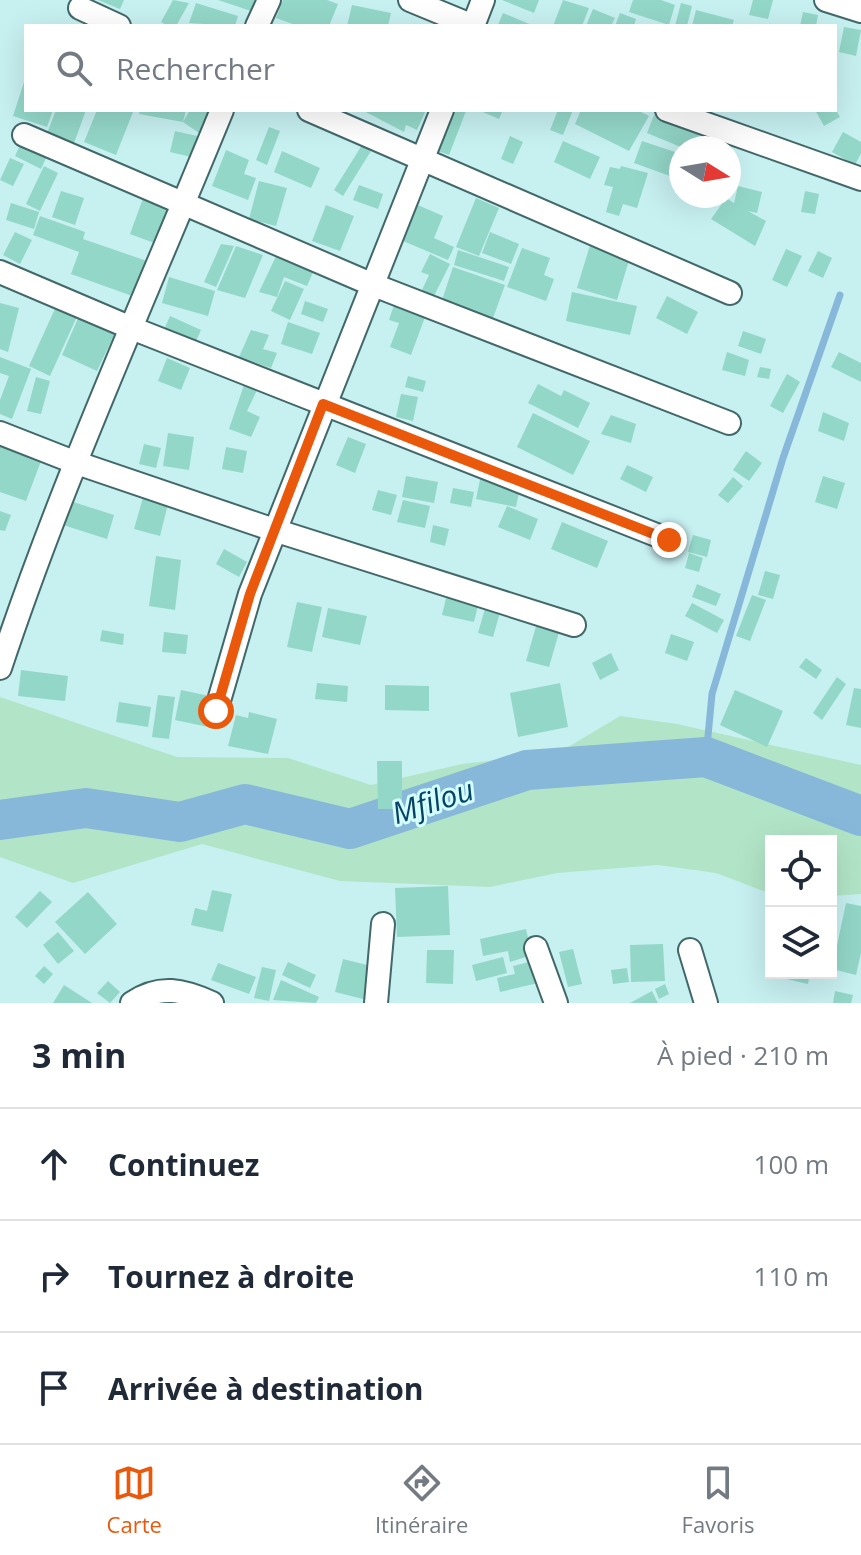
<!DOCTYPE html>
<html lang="fr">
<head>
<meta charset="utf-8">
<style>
  body { margin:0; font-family:"Open Sans",sans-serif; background:#f2f2f3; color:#1f2937 }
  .controls { position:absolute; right:24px; bottom:24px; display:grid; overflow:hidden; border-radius:0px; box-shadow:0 8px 32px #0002 }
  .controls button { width:72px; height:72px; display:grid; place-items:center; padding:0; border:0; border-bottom:2px solid #e0e1e3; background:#fff; color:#1f2937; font:40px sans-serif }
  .compass { position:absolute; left:669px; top:136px; width:72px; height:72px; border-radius:50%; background:#fff; box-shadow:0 8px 32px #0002; rotate:101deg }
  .stop { position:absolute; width:24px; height:24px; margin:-18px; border:6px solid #ea580c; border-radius:50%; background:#fff }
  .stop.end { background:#ea580c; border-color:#fff; box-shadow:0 2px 8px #0008 }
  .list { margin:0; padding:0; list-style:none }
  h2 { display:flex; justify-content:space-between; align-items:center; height:104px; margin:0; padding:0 32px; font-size:34px }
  h2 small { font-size:26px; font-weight:400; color:#747a83 }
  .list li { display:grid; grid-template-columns:52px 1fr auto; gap:24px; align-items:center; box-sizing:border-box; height:112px; padding:0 32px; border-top:2px solid #e0e1e3 }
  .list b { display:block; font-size:30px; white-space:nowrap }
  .list em { font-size:26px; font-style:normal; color:#747a83 }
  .icon { flex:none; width:44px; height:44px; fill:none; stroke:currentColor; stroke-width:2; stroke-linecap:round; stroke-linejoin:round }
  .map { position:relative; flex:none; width:861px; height:1003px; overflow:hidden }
  .search { position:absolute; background:#fff; box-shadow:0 8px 32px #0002; left:24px; right:24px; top:24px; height:88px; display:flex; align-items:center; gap:20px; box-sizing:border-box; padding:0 28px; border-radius:0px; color:#747a83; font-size:30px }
  .sheet { height:440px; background:#fff }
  nav { display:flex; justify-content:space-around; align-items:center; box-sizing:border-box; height:112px; border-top:2px solid #e0e1e3; background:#fff; font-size:22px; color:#747a83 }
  nav a { display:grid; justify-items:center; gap:4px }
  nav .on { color:#ea580c }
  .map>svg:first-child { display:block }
  .green { fill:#b2e5c7 }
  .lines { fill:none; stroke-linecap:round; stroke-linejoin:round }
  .stream { stroke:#87b7d9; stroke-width:7 }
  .river { stroke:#87b7d9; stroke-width:40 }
  .building { fill:#93d7c8 }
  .minor-casing { stroke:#43686a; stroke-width:26 }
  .minor { stroke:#fff; stroke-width:22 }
  .route { stroke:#ea580c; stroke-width:10 }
  .labels { text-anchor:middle; stroke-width:6; stroke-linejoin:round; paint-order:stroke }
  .water-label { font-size:30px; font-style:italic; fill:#064365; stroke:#d4fdff }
</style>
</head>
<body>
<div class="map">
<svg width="861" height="1003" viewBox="0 0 861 1003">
  <rect width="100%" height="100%" fill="#c7f0f1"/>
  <path class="green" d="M0 697 177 757 288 758 371 785 462 764 558 753 620 716 677 724 861 765V894L831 896V841H771V894L716 873 658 865 557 873 490 887 340 881 202 844 73 883 0 857Z"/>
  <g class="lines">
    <path class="stream" d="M706 757 712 694 783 458 840 295"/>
    <path class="river" d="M0 820 86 808 180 822 245 804 350 829 527 770 706 757 861 816"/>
  </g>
  <path class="building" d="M98 0H124L120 9Z
    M173 0 189 3 176 26H168L161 22Z
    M218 0H255L251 11Z
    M283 0H327L338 4 329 26H298L276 18Z
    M502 0H539L534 13Z
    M563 0 589 8 582 26H553Z
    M633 0H661L675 5 669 25 629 12Z
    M753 0H773L768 19 749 15Z
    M196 3 238 16 235 26 189 23Z
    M681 3 692 6 687 26H675Z
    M352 5 391 13 388 26H347Z
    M593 9 615 18 611 26H586Z
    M696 10 734 20 732 26H692Z
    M803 12 818 15 816 26H800Z
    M503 13 534 26H500L498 25Z
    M620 13 636 19 634 26H615Z
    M844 27 861 30 856 56 839 52Z
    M25 79 26 110H53L47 127 13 116Z
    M56 110H86L73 146 46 136Z
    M97 110 133 112 116 155 84 142Z
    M140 110H186L183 122 190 110H212L199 133 183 122 139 114Z
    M362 110H426L417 130 406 125 404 132Z
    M447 110 466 111 449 155 432 149Z
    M478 110H503L499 119Z
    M558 110H573L563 135 550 130Z
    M581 110H637L649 116 629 151 575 124Z
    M815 110H836L840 117 824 126Z
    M654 115 700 134 694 148H683L647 133Z
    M269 127 280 131 267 165 256 160Z
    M175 131 197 136 191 157 170 152Z
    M843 132 861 142V153L855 165 832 152Z
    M510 136 523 142 513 164 501 159Z
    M563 141 600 157 590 179 554 162Z
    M642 141 681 154V180L634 163Z
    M21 143 47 156 41 169 15 156Z
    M362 145 371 151 343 196 334 190Z
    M226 150 249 160 244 174 256 178 248 200 212 186Z
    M282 151 320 168 311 188 274 172Z
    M10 158 24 164 13 186 0 180Z
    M44 166 58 173 40 211 26 204Z
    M621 166 648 173 637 208 623 204 619 216 606 212 613 187 604 185 610 167 620 169Z
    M259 181 287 188 276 226 249 219Z
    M359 185 383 194 378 209 353 200Z
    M738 186 762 192 757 213 748 211 766 221 755 246 711 219 726 198 734 203Z
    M61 191 84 198 75 225 52 217Z
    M805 191 819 194 815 214 801 212Z
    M145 193 172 203 157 244 130 234Z
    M476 198 499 208 479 256 456 247Z
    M411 202 443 216 434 238 454 247 448 260 396 238Z
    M11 203 39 212 34 229 6 220Z
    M326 205 354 216 340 251 312 241Z
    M40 216 85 232 83 239 147 261 135 297 71 274 79 252 33 235Z
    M15 232 32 240 20 264 3 255Z
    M490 232 519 244 511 264 482 253Z
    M221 244 234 246 216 287 204 282Z
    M590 245 630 257 617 300 577 288Z
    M236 246 263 255 245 298 217 290Z
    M522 248 550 258 544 275 554 279 546 301 507 287Z
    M786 249 802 256 787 287 772 280Z
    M279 250 295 257 292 263 314 270 307 286 284 277 277 297 259 292Z
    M458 250 509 267 504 281 454 265Z
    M818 251 832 258 823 278 808 271Z
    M430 254 450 264 434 296 422 290 429 275 421 272Z
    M453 267 505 285 493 318 442 300Z
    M169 277 215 291 208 316 162 303Z
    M285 281 304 289 290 320 271 311Z
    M572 292 637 306 630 335 566 321Z
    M667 296 698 312 687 334 656 318Z
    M305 301 328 309 323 322 301 314Z
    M58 302 79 312 50 376 29 366Z
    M0 303 19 308 8 352 0 349Z
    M394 305 425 317 411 355 390 347 399 323 389 320Z
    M79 316 115 333 97 371 62 355Z
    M170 316 201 330 194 346 163 332Z
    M288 322 320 333 312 354 281 344Z
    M251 330 269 335 263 349 277 353 271 368 239 357Z
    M743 331 766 339 761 354 738 346Z
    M727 352 749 360 745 376 722 370Z
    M839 352 861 363V382L831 367Z
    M0 357 31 369 12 419 0 414V400L9 376 0 373Z
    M167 358 190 368 181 390 158 381Z
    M760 367 771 369 769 379 757 377Z
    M787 374 800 382 783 413 770 406Z
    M408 376 426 381 423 392 405 387Z
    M36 377 50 381 41 414 27 411Z
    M245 382 258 388 247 411 260 417 251 437 229 429Z
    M538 384 561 396 564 390 590 403 578 428 528 403Z
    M401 394 418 397 413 421 396 417Z
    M823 412 849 423 844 441 818 431Z
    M533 413 590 441 573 475 517 447Z
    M611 415 636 424 631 443 601 434Z
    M168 433 194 437 189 470 163 466Z
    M348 437 366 444 355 473 336 465Z
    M144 444 161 448 156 468 139 464Z
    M0 446 41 461 26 501 0 492Z
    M226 447 247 451 243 473 222 469Z
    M746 451 762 463 749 481 733 470Z
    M627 465 653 477 646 492 620 479Z
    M481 475 521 483 516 507 476 499Z
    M406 476 438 482 434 503 402 497Z
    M823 476 845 483 837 509 815 502Z
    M733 477 743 486 728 503 718 495Z
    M453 488 474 492 471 507 450 503Z
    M378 490 397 495 391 515 372 510Z
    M144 494 169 500 160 536 134 529Z
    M67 500 114 515 107 539 60 524Z
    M403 500 430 506 425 528 397 522Z
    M507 506 538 519 530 540 498 527Z
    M0 511 11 515 5 531 0 530Z
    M562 522 608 541 597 568 551 549Z
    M433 525 449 529 445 546 430 542Z
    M693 535 711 540 707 557 688 552Z
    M224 549 247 562 239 577 216 564Z
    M689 553 703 558 699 572 685 568Z
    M156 556 181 560 175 610 149 606Z
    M765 571 780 575 773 599 758 595Z
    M697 584 721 594 716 606 692 597Z
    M447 594 479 601 474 622 442 615Z
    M752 595 766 600 750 641 736 636Z
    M297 602 322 607 312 652 287 647Z
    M692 603 724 620 717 633 685 616Z
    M486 605 501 609 493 637 478 633Z
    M328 608 367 616 360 645 322 637Z
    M537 623 560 629 549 667 526 661Z
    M102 630 124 634 123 645 100 641Z
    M164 632 188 635 186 654 162 652Z
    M671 634 694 642 687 661 665 653Z
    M611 653 619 670 600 680 592 663Z
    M806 658 822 670 816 679 799 667Z
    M21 670 68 676 65 701 18 696Z
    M837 677 846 684 822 720 813 713Z
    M317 683 348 686 347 702 315 699Z
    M560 683 568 727 518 737 510 693Z
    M385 685 429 686V711L385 710Z
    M854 688 861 689V728L846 725Z
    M181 690 219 698 213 728 175 720Z
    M735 690 783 711 767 747 720 725Z
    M158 695 175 697 169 739 152 737Z
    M119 702 151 707 148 727 116 722Z
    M249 712 277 719 268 754 228 746 236 715 248 718Z
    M377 761H402V809H378Z
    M448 886 450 935 397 937 395 888Z
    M212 890 232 894 223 932 191 925 195 908 207 911Z
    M40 891 52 902 27 928 15 917Z
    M88 892 117 924 85 954 55 922Z
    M846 903 861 906V953L856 975 832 969Z
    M526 929 532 955 510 962 508 951 483 956 480 939Z
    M58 932 74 951 58 964 43 945Z
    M663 944 665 981 631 982 630 945Z
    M573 949 582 984 568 987 559 952Z
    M427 950H454L453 984 426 983Z
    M771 956V973H810L808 984 765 974Z
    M503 957 507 973 476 981 472 965Z
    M343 959 375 967 367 1000 335 992Z
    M533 961 538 983 500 992 497 978 515 974 513 966Z
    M288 962 316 975 310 988 282 975Z
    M218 963 256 977 249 994 211 980Z
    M44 966 53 974 44 984 35 976Z
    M262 967 276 970 269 1001 254 998Z
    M627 968 629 982 613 984 611 970Z
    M281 980 319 997 316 1003 273 1000Z
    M108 981 120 992 110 1003 97 993Z
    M665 984 669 994 659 999 655 989Z
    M64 985 92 1003H53Z
    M652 991 658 1003H630Z
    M835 991 853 995 851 1003H833Z"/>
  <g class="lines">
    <g class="minor-casing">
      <path id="minor" d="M410 0 473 26
        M826 0 861 11
        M80 8 119 26
        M257 26 269 0
        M473 26 483 0
        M309 110 730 293
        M667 110 861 179
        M24 135 371 284 729 423
        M0 272 129 327 669 540
        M0 433 74 462 274 530 574 625
        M0 668C63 478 146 296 222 110
        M216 711 250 594 442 110
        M536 948 556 1003
        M690 950 706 1003
        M132 1003C160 984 183 990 212 1003
        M376 1003 383 924"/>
    </g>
    <use href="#minor" class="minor"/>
  </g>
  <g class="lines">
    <path class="route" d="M216 711 250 594 323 404 669 540"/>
  </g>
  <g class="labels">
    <g class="water-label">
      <text transform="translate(433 802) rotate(-18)" y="10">Mfilou</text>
    </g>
  </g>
</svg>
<div class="controls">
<button><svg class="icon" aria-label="locate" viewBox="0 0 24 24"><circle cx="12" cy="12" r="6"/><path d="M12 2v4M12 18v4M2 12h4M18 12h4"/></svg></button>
<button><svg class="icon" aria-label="layers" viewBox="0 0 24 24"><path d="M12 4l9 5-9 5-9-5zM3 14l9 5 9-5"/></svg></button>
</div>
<svg class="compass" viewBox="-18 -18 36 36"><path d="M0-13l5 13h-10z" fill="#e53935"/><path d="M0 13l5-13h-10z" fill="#747a83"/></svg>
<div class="stop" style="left:216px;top:711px"></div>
<div class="stop end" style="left:669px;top:540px"></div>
<div class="search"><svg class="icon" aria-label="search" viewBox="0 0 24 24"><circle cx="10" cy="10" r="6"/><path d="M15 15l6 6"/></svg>Rechercher</div>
</div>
<section class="sheet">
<h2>3 min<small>À pied · 210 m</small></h2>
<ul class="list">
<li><svg class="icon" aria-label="ahead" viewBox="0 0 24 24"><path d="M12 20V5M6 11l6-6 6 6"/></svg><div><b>Continuez</b></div><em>100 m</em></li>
<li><svg class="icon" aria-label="right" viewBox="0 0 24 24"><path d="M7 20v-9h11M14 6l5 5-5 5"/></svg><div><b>Tournez à droite</b></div><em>110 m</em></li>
<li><svg class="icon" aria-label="arrive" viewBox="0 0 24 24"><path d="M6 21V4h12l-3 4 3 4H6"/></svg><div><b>Arrivée à destination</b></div></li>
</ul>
</section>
<nav>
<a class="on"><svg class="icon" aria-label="map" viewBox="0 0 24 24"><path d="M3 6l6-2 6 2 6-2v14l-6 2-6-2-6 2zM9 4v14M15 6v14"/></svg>Carte</a>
<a><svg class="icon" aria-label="directions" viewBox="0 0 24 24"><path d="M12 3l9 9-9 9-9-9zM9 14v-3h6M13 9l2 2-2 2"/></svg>Itinéraire</a>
<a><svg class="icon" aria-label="saved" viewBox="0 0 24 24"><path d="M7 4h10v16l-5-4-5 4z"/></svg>Favoris</a>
</nav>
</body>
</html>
